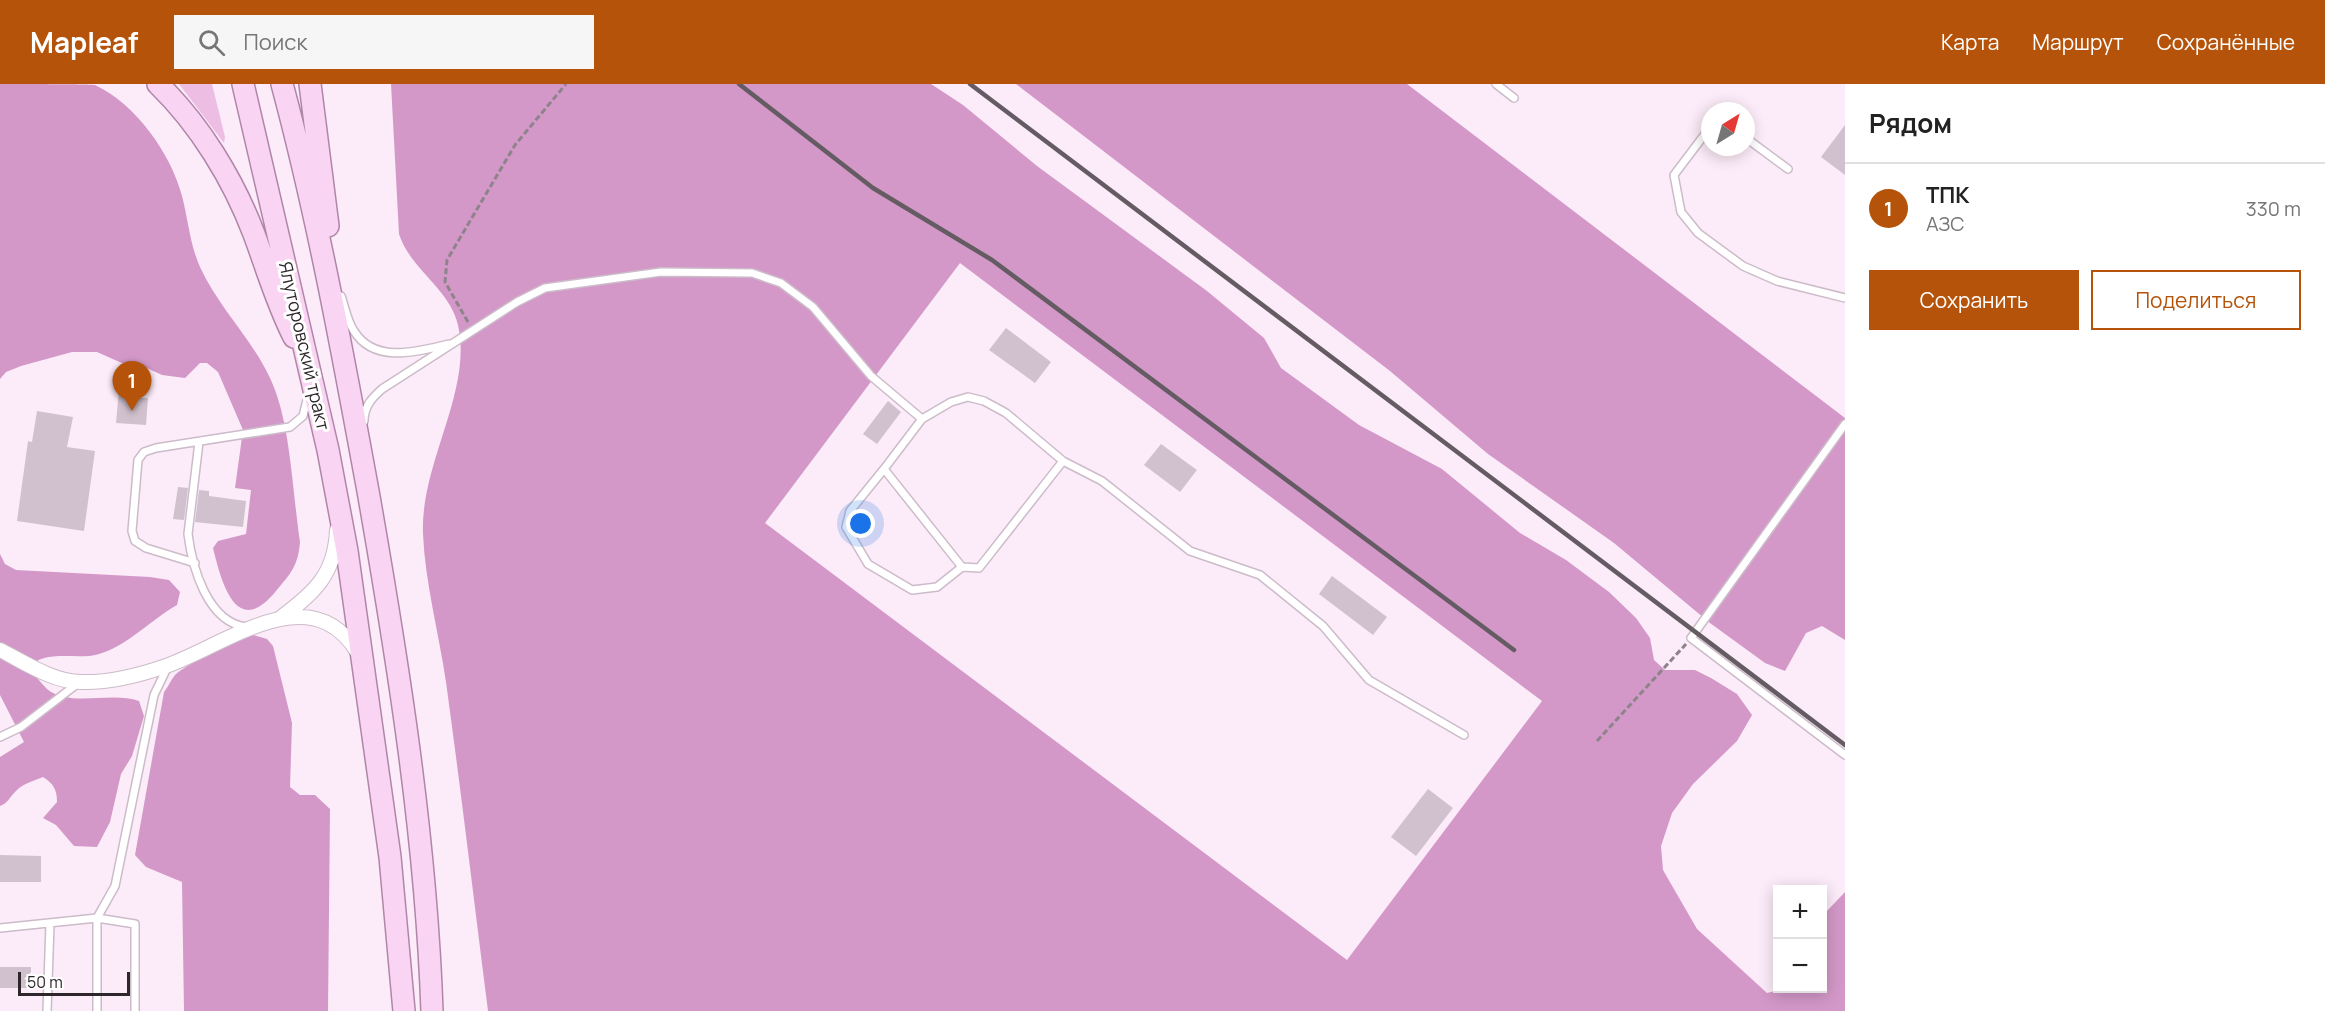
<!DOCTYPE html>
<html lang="ru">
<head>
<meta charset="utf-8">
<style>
  body { margin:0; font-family:Manrope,sans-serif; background:#f6f6f6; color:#222 }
  .controls { position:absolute; right:18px; bottom:18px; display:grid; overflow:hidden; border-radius:0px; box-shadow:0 3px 15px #0003 }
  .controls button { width:54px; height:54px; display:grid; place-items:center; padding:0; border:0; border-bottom:2px solid #e0e0e0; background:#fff; color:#222; font:30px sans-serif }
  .compass { position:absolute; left:1701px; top:18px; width:54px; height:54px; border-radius:50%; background:#fff; box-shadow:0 3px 15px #0003; rotate:37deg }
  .scale { position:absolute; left:18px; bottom:15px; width:112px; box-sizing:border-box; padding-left:6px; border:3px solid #2d272b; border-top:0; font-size:16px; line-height:21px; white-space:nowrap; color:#2d272b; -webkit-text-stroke:4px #fefefe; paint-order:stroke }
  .you { position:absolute; left:861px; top:440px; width:21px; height:21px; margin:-15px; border:4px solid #fff; border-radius:50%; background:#1a73e8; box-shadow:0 0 0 9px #1a73e833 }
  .badge { display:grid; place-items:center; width:39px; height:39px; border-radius:50%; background:#b45309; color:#fff; font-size:20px; font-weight:700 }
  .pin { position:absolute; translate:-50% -50px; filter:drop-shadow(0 2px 3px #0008) }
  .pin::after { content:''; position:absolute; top:32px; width:21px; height:18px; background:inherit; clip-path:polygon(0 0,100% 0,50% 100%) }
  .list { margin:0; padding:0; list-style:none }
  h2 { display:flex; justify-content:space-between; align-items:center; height:78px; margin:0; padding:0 24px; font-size:26px }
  h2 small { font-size:20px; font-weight:400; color:#767676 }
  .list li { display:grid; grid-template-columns:39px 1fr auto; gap:18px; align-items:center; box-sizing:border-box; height:90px; padding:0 24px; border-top:2px solid #e0e0e0 }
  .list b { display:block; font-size:22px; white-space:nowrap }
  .list p { margin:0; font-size:20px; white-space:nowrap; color:#767676 }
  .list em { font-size:20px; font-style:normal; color:#767676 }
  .actions { display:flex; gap:12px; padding:18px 24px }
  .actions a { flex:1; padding:14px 0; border:2px solid #b45309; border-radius:0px; text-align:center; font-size:21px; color:#b45309 }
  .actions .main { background:#b45309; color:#fff }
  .icon { flex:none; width:33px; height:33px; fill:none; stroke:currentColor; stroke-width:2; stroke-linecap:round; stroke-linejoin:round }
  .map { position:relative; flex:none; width:1845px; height:927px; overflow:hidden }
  header { display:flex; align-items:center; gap:36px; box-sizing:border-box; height:84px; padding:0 30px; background:#b45309; color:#fff }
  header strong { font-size:28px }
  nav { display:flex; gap:33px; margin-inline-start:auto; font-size:21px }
  .search { width:420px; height:54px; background:#f6f6f6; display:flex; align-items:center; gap:15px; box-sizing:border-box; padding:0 21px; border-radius:0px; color:#767676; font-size:22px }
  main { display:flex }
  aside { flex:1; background:#fff }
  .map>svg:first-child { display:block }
  .green { fill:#eebde4 }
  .forest { fill:#d398c8; fill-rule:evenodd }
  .building { fill:#d1c1ce }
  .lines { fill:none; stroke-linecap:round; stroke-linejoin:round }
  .lane-casing { stroke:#ccbcc9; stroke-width:10 }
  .street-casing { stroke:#ccbcc9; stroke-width:16 }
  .primary-casing { stroke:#b086a8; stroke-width:24 }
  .path { stroke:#8e838b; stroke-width:3; stroke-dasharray:6 3; stroke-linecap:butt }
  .lane { stroke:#fff; stroke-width:7 }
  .street { stroke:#fff; stroke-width:14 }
  .primary { stroke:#fad5f3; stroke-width:21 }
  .rail { stroke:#655c63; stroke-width:4.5 }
  .labels { text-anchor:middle; stroke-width:6; stroke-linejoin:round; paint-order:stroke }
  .street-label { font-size:18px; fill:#2d272b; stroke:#fefefe }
</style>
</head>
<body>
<header>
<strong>Mapleaf</strong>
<div class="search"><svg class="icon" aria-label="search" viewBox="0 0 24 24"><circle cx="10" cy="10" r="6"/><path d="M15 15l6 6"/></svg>Поиск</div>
<nav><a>Карта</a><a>Маршрут</a><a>Сохранённые</a></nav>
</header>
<main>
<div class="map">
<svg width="1845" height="927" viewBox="0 0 1845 927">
  <rect width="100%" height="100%" fill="#fcebf8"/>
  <path class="green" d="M179 0H212L225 53 224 59Z"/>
  <path class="forest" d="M0 0C15 0 86 0 95 1 136 20 171 70 182 112 188 135 190 161 200 183 220 227 258 260 275 306 291 349 293 412 300 458 298 482 291 489 276 507 237 555 222 501 213 464L218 457 246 450 251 406 235 404 243 346 218 288 207 279H200L185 294 162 291 138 280H124L97 268H72L21 282 6 288 0 295Z
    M391 0H931L963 21 1037 82 1207 207 1264 254 1281 284 1359 341 1442 385 1520 449 1566 476 1609 508 1636 534 1650 554 1654 576 1665 586H1695L1711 594 1737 610 1752 631 1737 657 1693 700 1672 729 1661 762 1663 786 1697 845 1767 909 1784 905 1822 904 1823 853 1827 827 1845 808V927H488C474 817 461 707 446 598 439 550 425 498 423 450 420 379 473 307 458 241 450 205 410 185 399 150ZM960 179 1542 617 1347 876 765 439Z
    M1016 0H1407L1845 334V556L1822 542 1806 549 1785 587 1765 579 1710 539 1614 459 1488 370 1390 287Z
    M0 470 5 480 16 486 150 493 169 496 180 508 177 521C152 535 127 562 99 570 76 577 46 564 28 584 35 591 41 599 47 605 70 624 111 607 139 617L144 632 132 672 121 690 110 738 97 763 74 762 56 741 43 734 57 718C57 706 54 700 43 693 33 697 22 700 15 708 9 714 8 719 0 722V673L24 658 0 611Z
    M253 551 267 555 273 562 292 639 290 703 300 711H315L330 725 328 927H184L182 798 146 783 135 771 164 608C168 603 171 596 175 591 188 579 236 555 253 551Z"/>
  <path class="building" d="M1845 41V91L1821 73Z
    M1006 244 1051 278 1035 299 989 266Z
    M121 284 143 286 140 314H148L146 341 116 339Z
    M888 317 901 328 877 360 863 350Z
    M37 327 73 333 67 363 95 367 84 447 17 437 28 357 32 358Z
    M1161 360 1197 386 1180 408 1144 381Z
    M178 403 188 404 184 436 173 435Z
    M199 406 209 407V412L246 417 243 443 195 438Z
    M1332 492 1387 533 1373 551 1319 510Z
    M1428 705 1453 724 1416 772 1391 753Z
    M0 771 41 772V798H0Z
    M0 883H31V904H0Z"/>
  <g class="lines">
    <g class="lane-casing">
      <path id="lane" d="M1496 0 1514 14
        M1710 49 1705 50 1674 91 1681 128 1698 149 1743 182 1777 197 1845 214
        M1746 54 1788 85
        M341 212C345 223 347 237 354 247 375 281 419 267 449 260
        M364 337C364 322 372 314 382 305L517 218 545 204 661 188 752 189 781 199 813 223 871 292 922 335
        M1845 340 1691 554 1845 671
        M199 358 188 450C192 482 207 539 247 543
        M1063 377 979 484 962 483 884 385 922 335 951 318 968 313 984 317 1006 329 1063 377 1102 397 1190 467 1260 491 1323 542 1369 596 1464 651
        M884 385 850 427 846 443 868 480 912 506 937 503 962 483
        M195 479 146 464 135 457 132 447 138 376 144 368 156 364 290 343 303 332 308 312
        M0 653 21 643 77 600
        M0 844 97 834 135 840V927
        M47 927 50 840
        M97 927V834L115 802 154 611 167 584"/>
    </g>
    <g class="street-casing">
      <path id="street" d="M279 535C314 509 335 491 337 446
        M0 566C24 578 53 598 81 598 109 599 140 591 166 582 226 561 311 491 358 569"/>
    </g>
    <g class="primary-casing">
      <path id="primary" d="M158 0C200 41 233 95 254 150 267 185 277 220 294 253
        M243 0 328 366 347 467 390 773 404 927
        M282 0C318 134 343 271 368 407 398 578 426 753 432 927
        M310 0 328 142"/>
    </g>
    <path class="path" d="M468 238 445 198 447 176 515 61 566 0
      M1597 657 1686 560"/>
    <use href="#lane" class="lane"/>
    <use href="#street" class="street"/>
    <use href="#primary" class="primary"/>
    <path class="rail" d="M739 0 873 104 992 176 1514 566
      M970 0 1845 661"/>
  </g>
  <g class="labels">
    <g class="street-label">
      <text transform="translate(304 262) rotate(77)" y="6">Ялуторовский тракт</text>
    </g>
  </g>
</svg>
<div class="controls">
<button>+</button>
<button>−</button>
</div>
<svg class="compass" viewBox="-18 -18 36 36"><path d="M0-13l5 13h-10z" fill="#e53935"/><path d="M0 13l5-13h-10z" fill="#767676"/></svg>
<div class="scale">50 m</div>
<div class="you"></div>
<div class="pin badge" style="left:132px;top:327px">1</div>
</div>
<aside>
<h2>Рядом<small></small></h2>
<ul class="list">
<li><span class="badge">1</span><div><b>ТПК</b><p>АЗС</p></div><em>330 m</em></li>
</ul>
<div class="actions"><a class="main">Сохранить</a><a>Поделиться</a></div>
</aside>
</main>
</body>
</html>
